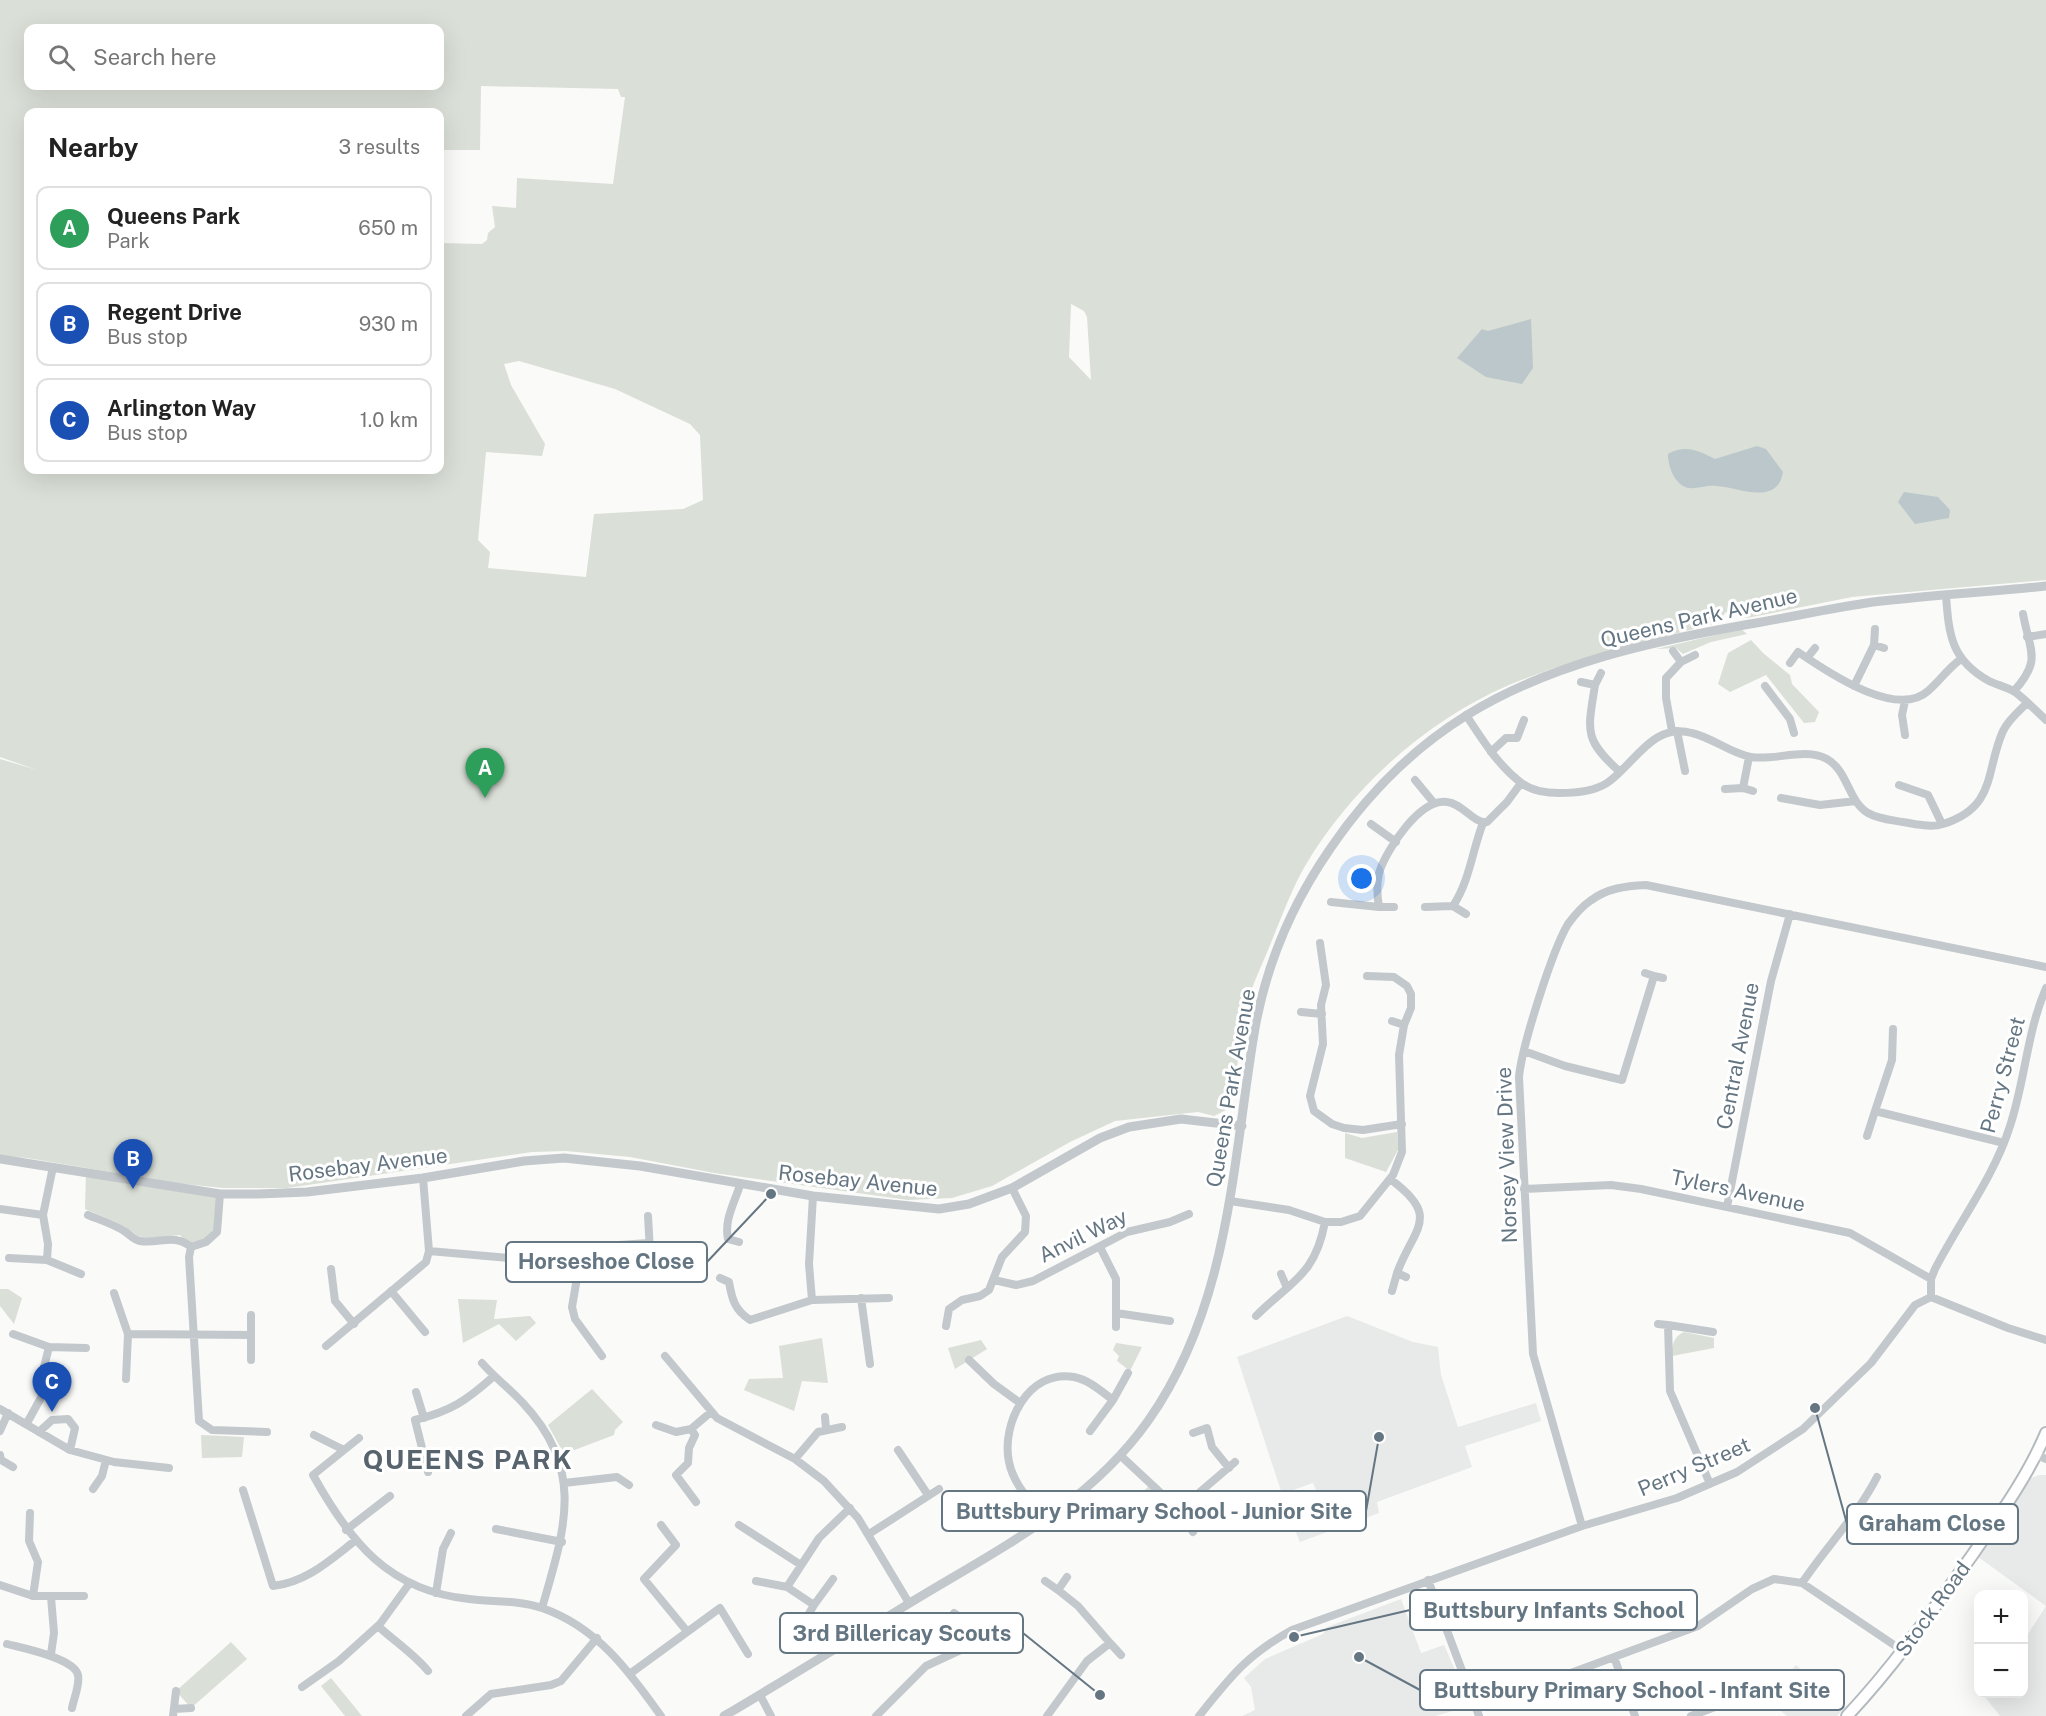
<!DOCTYPE html>
<html lang="en">
<head>
<meta charset="utf-8">
<style>
  body { margin:0; font-family:"Public Sans",sans-serif; background:#f2f2f2; color:#222 }
  .controls { position:absolute; right:18px; bottom:18px; display:grid; overflow:hidden; border-radius:12px; box-shadow:0 6px 24px #0002 }
  .controls button { width:54px; height:54px; display:grid; place-items:center; padding:0; border:0; border-bottom:2px solid #e0e0e0; background:#fff; color:#222; font:30px sans-serif }
  .you { position:absolute; left:1362px; top:879px; width:21px; height:21px; margin:-15px; border:4px solid #fff; border-radius:50%; background:#1a73e8; box-shadow:0 0 0 9px #1a73e833 }
  .badge { display:grid; place-items:center; width:39px; height:39px; border-radius:50%; background:#d93025; color:#fff; font-size:20px; font-weight:700 }
  .pin { position:absolute; translate:-50% -50px; filter:drop-shadow(0 2px 3px #0008) }
  .pin::after { content:''; position:absolute; top:32px; width:21px; height:18px; background:inherit; clip-path:polygon(0 0,100% 0,50% 100%) }
  .list { margin:0; padding:0; list-style:none }
  h2 { display:flex; justify-content:space-between; align-items:center; height:78px; margin:0; padding:0 24px; font-size:26px }
  h2 small { font-size:20px; font-weight:400; color:#767676 }
  .list li { display:grid; grid-template-columns:39px 1fr auto; gap:18px; align-items:center; box-sizing:border-box; height:84px; margin:0 12px 12px; padding:0 12px; border:2px solid #e0e0e0; border-radius:12px }
  .list b { display:block; font-size:22px; white-space:nowrap }
  .list p { margin:0; font-size:20px; white-space:nowrap; color:#767676 }
  .list em { font-size:20px; font-style:normal; color:#767676 }
  .icon { flex:none; width:33px; height:33px; fill:none; stroke:currentColor; stroke-width:2; stroke-linecap:round; stroke-linejoin:round }
  .map { position:relative; flex:none; width:2046px; height:1716px; overflow:hidden }
  .search { position:absolute; background:#fff; box-shadow:0 6px 24px #0002; left:24px; top:24px; width:420px; height:66px; display:flex; align-items:center; gap:15px; box-sizing:border-box; padding:0 21px; border-radius:12px; color:#767676; font-size:22px }
  .panel { position:absolute; background:#fff; box-shadow:0 6px 24px #0002; left:24px; top:108px; width:420px; height:366px; border-radius:12px }
  .map>svg:first-child { display:block }
  .built { fill:#e8e9e9 }
  .green { fill:#dadfd7; fill-rule:evenodd }
  .water { fill:#bbc7cb }
  .lines { fill:none; stroke-linecap:round; stroke-linejoin:round }
  .secondary-casing { stroke:#b3babf; stroke-width:14 }
  .minor { stroke:#c3c8cc; stroke-width:8 }
  .tertiary { stroke:#c3c8cc; stroke-width:9 }
  .secondary { stroke:#fff; stroke-width:10 }
  .labels { text-anchor:middle; stroke-width:6; stroke-linejoin:round; paint-order:stroke }
  .street-label { font-size:21px; fill:#657683; stroke:#fff }
  .district-label { font-size:27px; font-weight:bold; letter-spacing:1.5px; fill:#57646e; stroke:#fff }
  .leader { fill:none; stroke:#657683; stroke-width:2 }
  .callout-dot { fill:#657683; stroke:#fff; stroke-width:2 }
  .callout { fill:#fff; stroke:#657683; stroke-width:2 }
  .callout-label { font-size:22px; text-anchor:middle; font-weight:bold; fill:#657683 }
</style>
</head>
<body>
<div class="map">
<svg width="2046" height="1716" viewBox="0 0 2046 1716">
  <rect width="100%" height="100%" fill="#fafaf8"/>
  <path class="built" d="M1347 1316 1413 1342 1438 1347 1441 1375 1458 1427 1536 1403 1541 1421 1465 1446 1472 1467 1377 1502 1379 1513 1300 1542 1291 1520 1323 1508 1313 1483 1282 1494 1237 1357Z
    M2039 1475H2046V1606L1978 1557 2031 1478Z
    M1401 1599 1421 1653 1444 1645 1471 1706 1435 1716H1242L1255 1710 1251 1687 1244 1678 1265 1659 1323 1634 1327 1627Z
    M2046 1606V1716H2000L1985 1697 1987 1694H2024V1640Z
    M1796 1665 1845 1707 1837 1716H1787L1766 1699Z"/>
  <path class="green" d="M0 0H2046V580L1852 597 1747 618 1726 612 1717 623C1647 641 1576 657 1509 685 1427 720 1350 789 1305 866 1291 890 1281 919 1270 945 1264 961 1255 978 1250 995 1240 1032 1237 1070 1232 1107L1214 1116 1198 1112 1115 1121 1070 1142 992 1186 952 1198 908 1200 714 1173 630 1157 566 1151 532 1152 287 1188H223L176 1183 27 1158 0 1156V759L37 770 0 757ZM28 28H440V86H28ZM481 86 618 89 621 97H625L613 184 517 178 516 208 492 206 495 227 488 233 487 240 482 244 440 243V470H28V112H440V150H480ZM1071 304 1084 311 1087 317 1091 380 1069 357ZM519 361 615 389 690 424 700 435 703 500 683 509 594 514 586 577 488 568 490 552 478 540 486 452 542 456 545 444 511 385 504 364Z
    M1741 629 1747 634 1711 642 1683 654 1676 648 1656 649Z
    M1751 640 1763 653 1790 675 1792 684 1819 712 1815 722 1804 723 1766 675 1730 692 1718 684 1728 653Z
    M1397 1132 1398 1150 1386 1172 1345 1158V1133L1362 1138Z
    M86 1173 220 1194 217 1232 191 1247 180 1235 149 1238 138 1236 116 1222 85 1209Z
    M0 1289H8L22 1298 14 1324 0 1306Z
    M458 1299 497 1300 494 1319 530 1316 536 1323 516 1341 499 1324 463 1343Z
    M1684 1332 1714 1338V1348L1672 1356C1672 1345 1673 1337 1684 1332Z
    M822 1338 828 1383 802 1381 794 1411 744 1390 749 1379 783 1378 779 1346Z
    M981 1340 987 1349 955 1369 948 1348Z
    M1116 1343 1142 1347 1130 1371 1117 1361 1119 1356 1113 1350Z
    M592 1389 623 1422 615 1430 614 1435 564 1454 548 1425Z
    M201 1435 244 1437 242 1457 202 1458Z
    M1152 1483 1169 1499 1135 1531 1120 1514Z
    M231 1642 247 1659 191 1708 176 1691Z
    M331 1678 362 1716H345L321 1686Z"/>
  <path class="water" d="M1531 319 1533 368 1522 384 1486 377 1457 358 1482 329 1488 331Z
    M1757 446 1766 449 1783 472C1777 507 1739 487 1716 486 1707 485 1697 489 1688 488 1674 484 1668 466 1668 454 1685 444 1699 451 1715 459Z
    M1904 492 1938 497 1950 510 1949 518 1915 524 1898 502Z"/>
  <g class="lines">
    <g class="secondary-casing">
      <path id="secondary" d="M1847 1716C1894 1666 1933 1610 1973 1554 1999 1516 2028 1476 2046 1433"/>
    </g>
    <path class="minor" d="M1946 596C1949 635 1951 660 1989 681 1997 685 2007 687 2015 692 2026 700 2036 711 2046 720
      M2027 637 2046 634
      M1874 645 1875 629
      M1815 648 1807 658C1834 676 1898 718 1928 691 1941 680 1946 670 1961 659
      M1681 662 1695 655
      M1790 663 1798 652 1807 658
      M1581 682 1595 685C1588 730 1583 739 1619 771
      M1595 685 1601 673
      M1765 686 1790 719 1794 733
      M1854 686 1874 645 1884 648
      M2014 691C2042 660 2030 652 2023 614
      M1905 701 1902 715 1905 735
      M1466 715C1482 739 1497 764 1520 782 1531 791 1545 793 1559 793 1575 793 1593 792 1607 783 1635 764 1652 722 1692 733 1713 738 1730 753 1751 757 1775 761 1805 747 1827 759 1848 771 1848 801 1868 813 1878 819 1892 820 1903 822 1916 824 1931 828 1943 824 1997 807 1985 771 2003 731 2008 720 2019 711 2027 703
      M1672 731 1666 698V678L1681 662 1673 651
      M1677 731 1685 771
      M1491 752 1506 738H1517L1524 720
      M1415 780 1434 803
      M1899 785 1928 795 1942 824
      M1743 788 1753 791
      M1725 789 1743 788 1749 757
      M1781 798 1820 805 1856 801
      M1371 824 1396 842
      M1331 902 1379 907
      M1453 906 1466 914
      M1394 907H1379C1377 895 1376 882 1380 870 1388 848 1420 798 1447 802 1462 803 1474 824 1487 822L1507 802 1521 783
      M1425 907 1453 906C1470 880 1472 851 1483 823
      M1320 943 1326 985 1321 1005 1323 1044 1310 1096 1314 1111 1332 1124 1344 1128 1363 1130 1402 1124
      M1654 976 1663 978
      M1301 1012 1322 1014
      M1392 1021 1404 1025
      M1893 1029 1892 1060 1875 1111 2004 1143
      M1524 1051 1565 1066 1622 1080 1654 976 1645 973
      M1867 1136 1875 1111
      M1390 1179C1442 1217 1414 1227 1397 1273L1406 1277
      M1524 1189 1611 1185 1641 1189 1850 1233 1931 1279
      M220 1194 217 1232 206 1242 191 1247 189 1257 199 1421 212 1430 267 1432
      M813 1196 809 1264 812 1300 889 1298
      M1230 1201 1289 1210 1325 1222H1341L1360 1216 1393 1175 1402 1152 1399 1055 1404 1025 1411 1008V994L1407 986 1394 977 1367 976
      M1727 1207 1771 981 1790 914
      M0 1209 43 1215
      M88 1215C100 1220 113 1224 124 1231 129 1234 134 1240 140 1241 160 1244 174 1233 191 1247
      M648 1216 651 1269
      M739 1242 728 1239C724 1220 734 1204 740 1185
      M1100 1247 1116 1279V1327
      M573 1248 577 1278 572 1307 575 1319 602 1356
      M429 1251 509 1258 573 1248 649 1243
      M9 1258 47 1260 81 1274
      M47 1260 48 1244 43 1215 53 1167
      M331 1269 335 1301 354 1324
      M1281 1274 1287 1288
      M720 1278 729 1282C732 1300 735 1310 750 1320L812 1300
      M994 1280 1016 1285 1033 1281 1127 1232 1170 1222 1189 1214
      M391 1291 425 1332
      M1392 1291 1397 1273
      M114 1293 128 1334 126 1379
      M1931 1297V1279L1935 1269C1959 1222 1994 1177 2010 1126 2025 1081 2027 1032 2046 988
      M1931 1297 2008 1328 2046 1340
      M861 1298 870 1364
      M1116 1313 1170 1321
      M251 1315V1360
      M1256 1316C1291 1281 1315 1276 1325 1222
      M1658 1324 1668 1325
      M946 1326 949 1309 962 1300 980 1296 989 1290 1002 1257 1025 1232 1026 1216 1012 1188
      M13 1334 49 1347 86 1348
      M128 1334 251 1335
      M326 1346 426 1262 429 1251 423 1178
      M665 1356 717 1418 795 1459 824 1481 858 1518 909 1603
      M969 1360 994 1384 1020 1403
      M482 1363C494 1377 509 1388 522 1402 586 1470 565 1528 542 1608
      M416 1392 424 1418
      M0 1409 70 1450 114 1462 169 1468
      M825 1417 826 1429
      M27 1423 43 1394 42 1375 49 1347
      M656 1425 676 1432 691 1429
      M0 1431 8 1413
      M1090 1431 1113 1400
      M39 1432 52 1420 68 1419 75 1428 70 1450
      M1193 1433 1207 1428 1212 1447 1229 1468
      M314 1435 344 1450
      M359 1438 313 1475C350 1542 389 1591 469 1599 493 1602 518 1600 542 1608 597 1627 629 1671 661 1716
      M898 1450 928 1495
      M0 1455 1 1460 13 1467
      M2037 1455 2046 1459
      M1121 1456 1179 1510 1193 1532
      M795 1459 818 1432 842 1427
      M428 1472 415 1420C451 1411 466 1401 494 1376
      M564 1483 617 1477 629 1485
      M1710 1484 1670 1391 1668 1325 1713 1332
      M93 1489 102 1476 106 1460
      M243 1490 273 1586C307 1582 330 1560 356 1540
      M696 1502 676 1475 688 1463 689 1448 695 1435 691 1429 711 1412
      M1179 1510 1235 1462
      M30 1513 29 1541 38 1562 33 1596
      M1045 1521C1032 1503 1013 1484 1009 1462 1001 1424 1028 1369 1074 1377 1089 1380 1101 1391 1113 1400L1128 1373
      M661 1525 676 1545 644 1579 686 1630
      M739 1525 801 1565
      M1582 1526 1533 1354 1519 1077C1522 1046 1552 951 1568 924 1574 916 1581 907 1590 901 1607 888 1626 886 1646 885L2046 967
      M496 1529 562 1542
      M346 1530 390 1496
      M869 1534 939 1489
      M833 1579 814 1605 787 1587 819 1538 850 1508
      M1428 1580 1479 1716
      M756 1581 787 1587
      M1045 1581 1058 1590
      M1802 1583C1826 1547 1857 1516 1877 1477
      M0 1585 33 1596H84
      M436 1593 443 1549 451 1533
      M954 1613 968 1623 980 1641
      M378 1626C394 1641 414 1654 428 1671
      M790 1631 804 1622 814 1605
      M1110 1643 1121 1655
      M7 1644C22 1648 74 1658 78 1675 80 1685 74 1698 72 1708
      M51 1654 54 1633 51 1597
      M1614 1657 1635 1716
      M631 1673 720 1608 748 1654
      M302 1687 339 1661 380 1624 409 1584
      M760 1695 771 1716
      M1476 1708 1698 1626 1752 1589 1774 1579 1802 1583 1903 1651
      M174 1709 191 1708
      M173 1716 176 1691
      M466 1716 491 1694 551 1685 561 1681 597 1638
      M876 1716 926 1666 980 1641 987 1640 1004 1647
      M1047 1716 1087 1661 1110 1643 1078 1606 1058 1590 1067 1577
      M1199 1716C1231 1676 1247 1655 1292 1630L1582 1526 1677 1498 1737 1472 1803 1429 1871 1363 1915 1305 1931 1297
      M1691 1716 1715 1707"/>
    <path class="tertiary" d="M0 1159 220 1194H258L307 1192 423 1178 524 1161 564 1158 640 1166 813 1196 939 1209 969 1204 1012 1188 1100 1138 1129 1127 1181 1119 1242 1126
      M724 1716C785 1680 845 1643 905 1606 993 1552 1087 1507 1148 1421 1229 1306 1232 1168 1254 1034 1265 968 1292 904 1330 849 1366 796 1412 749 1467 715 1551 663 1654 641 1750 624 1791 617 1832 608 1873 602 1931 595 1989 592 2046 586"/>
    <use href="#secondary" class="secondary"/>
  </g>
  <g class="labels">
    <g class="street-label">
      <text transform="translate(1699 618) rotate(-13)" y="7">Queens Park Avenue</text>
      <text transform="translate(1738 1056) rotate(-79)" y="7">Central Avenue</text>
      <text transform="translate(2003 1075) rotate(-75)" y="7">Perry Street</text>
      <text transform="translate(1231 1088) rotate(-80)" y="7">Queens Park Avenue</text>
      <text transform="translate(1507 1155) rotate(-92)" y="7">Norsey View Drive</text>
      <text transform="translate(368 1165) rotate(-7)" y="7">Rosebay Avenue</text>
      <text transform="translate(858 1181) rotate(6)" y="7">Rosebay Avenue</text>
      <text transform="translate(1738 1191) rotate(12)" y="7">Tylers Avenue</text>
      <text transform="translate(1083 1236) rotate(-26)" y="7">Anvil Way</text>
      <text transform="translate(1694 1467) rotate(-23)" y="7">Perry Street</text>
      <text transform="translate(1933 1609) rotate(-54)" y="7">Stock Road</text>
    </g>
    <g class="district-label">
      <text x="468" y="1469">QUEENS PARK</text>
    </g>
  </g>
  <path class="leader" d="M771 1194L707 1262M1379 1437L1366 1511M1815 1408L1847 1524M1294 1637L1410 1610M1100 1695L1023 1633M1359 1657L1420 1690"/>
  <g class="callout-dot">
    <circle cx="771" cy="1194" r="6"/>
    <circle cx="1379" cy="1437" r="6"/>
    <circle cx="1815" cy="1408" r="6"/>
    <circle cx="1294" cy="1637" r="6"/>
    <circle cx="1100" cy="1695" r="6"/>
    <circle cx="1359" cy="1657" r="6"/>
  </g>
  <g class="callout">
    <rect x="506" y="1242" width="201" height="40" rx="6"/>
    <rect x="942" y="1491" width="424" height="40" rx="6"/>
    <rect x="1847" y="1504" width="171" height="40" rx="6"/>
    <rect x="1410" y="1590" width="287" height="40" rx="6"/>
    <rect x="780" y="1613" width="243" height="40" rx="6"/>
    <rect x="1420" y="1670" width="424" height="40" rx="6"/>
  </g>
  <g class="callout-label">
    <text x="606" y="1269">Horseshoe Close</text>
    <text x="1154" y="1519">Buttsbury Primary School - Junior Site</text>
    <text x="1932" y="1531">Graham Close</text>
    <text x="1554" y="1618">Buttsbury Infants School</text>
    <text x="902" y="1641">3rd Billericay Scouts</text>
    <text x="1632" y="1698">Buttsbury Primary School - Infant Site</text>
  </g>
</svg>
<div class="controls">
<button>+</button>
<button>−</button>
</div>
<div class="you"></div>
<div class="pin badge" style="left:485px;top:798px;background:#2e9e5b">A</div>
<div class="pin badge" style="left:133px;top:1189px;background:#1a4fb4">B</div>
<div class="pin badge" style="left:52px;top:1412px;background:#1a4fb4">C</div>
<div class="search"><svg class="icon" aria-label="search" viewBox="0 0 24 24"><circle cx="10" cy="10" r="6"/><path d="M15 15l6 6"/></svg>Search here</div>
<section class="panel">
<h2>Nearby<small>3 results</small></h2>
<ul class="list">
<li><span class="badge" style="background:#2e9e5b">A</span><div><b>Queens Park</b><p>Park</p></div><em>650 m</em></li>
<li><span class="badge" style="background:#1a4fb4">B</span><div><b>Regent Drive</b><p>Bus stop</p></div><em>930 m</em></li>
<li><span class="badge" style="background:#1a4fb4">C</span><div><b>Arlington Way</b><p>Bus stop</p></div><em>1.0 km</em></li>
</ul>
</section>
</div>
</body>
</html>
